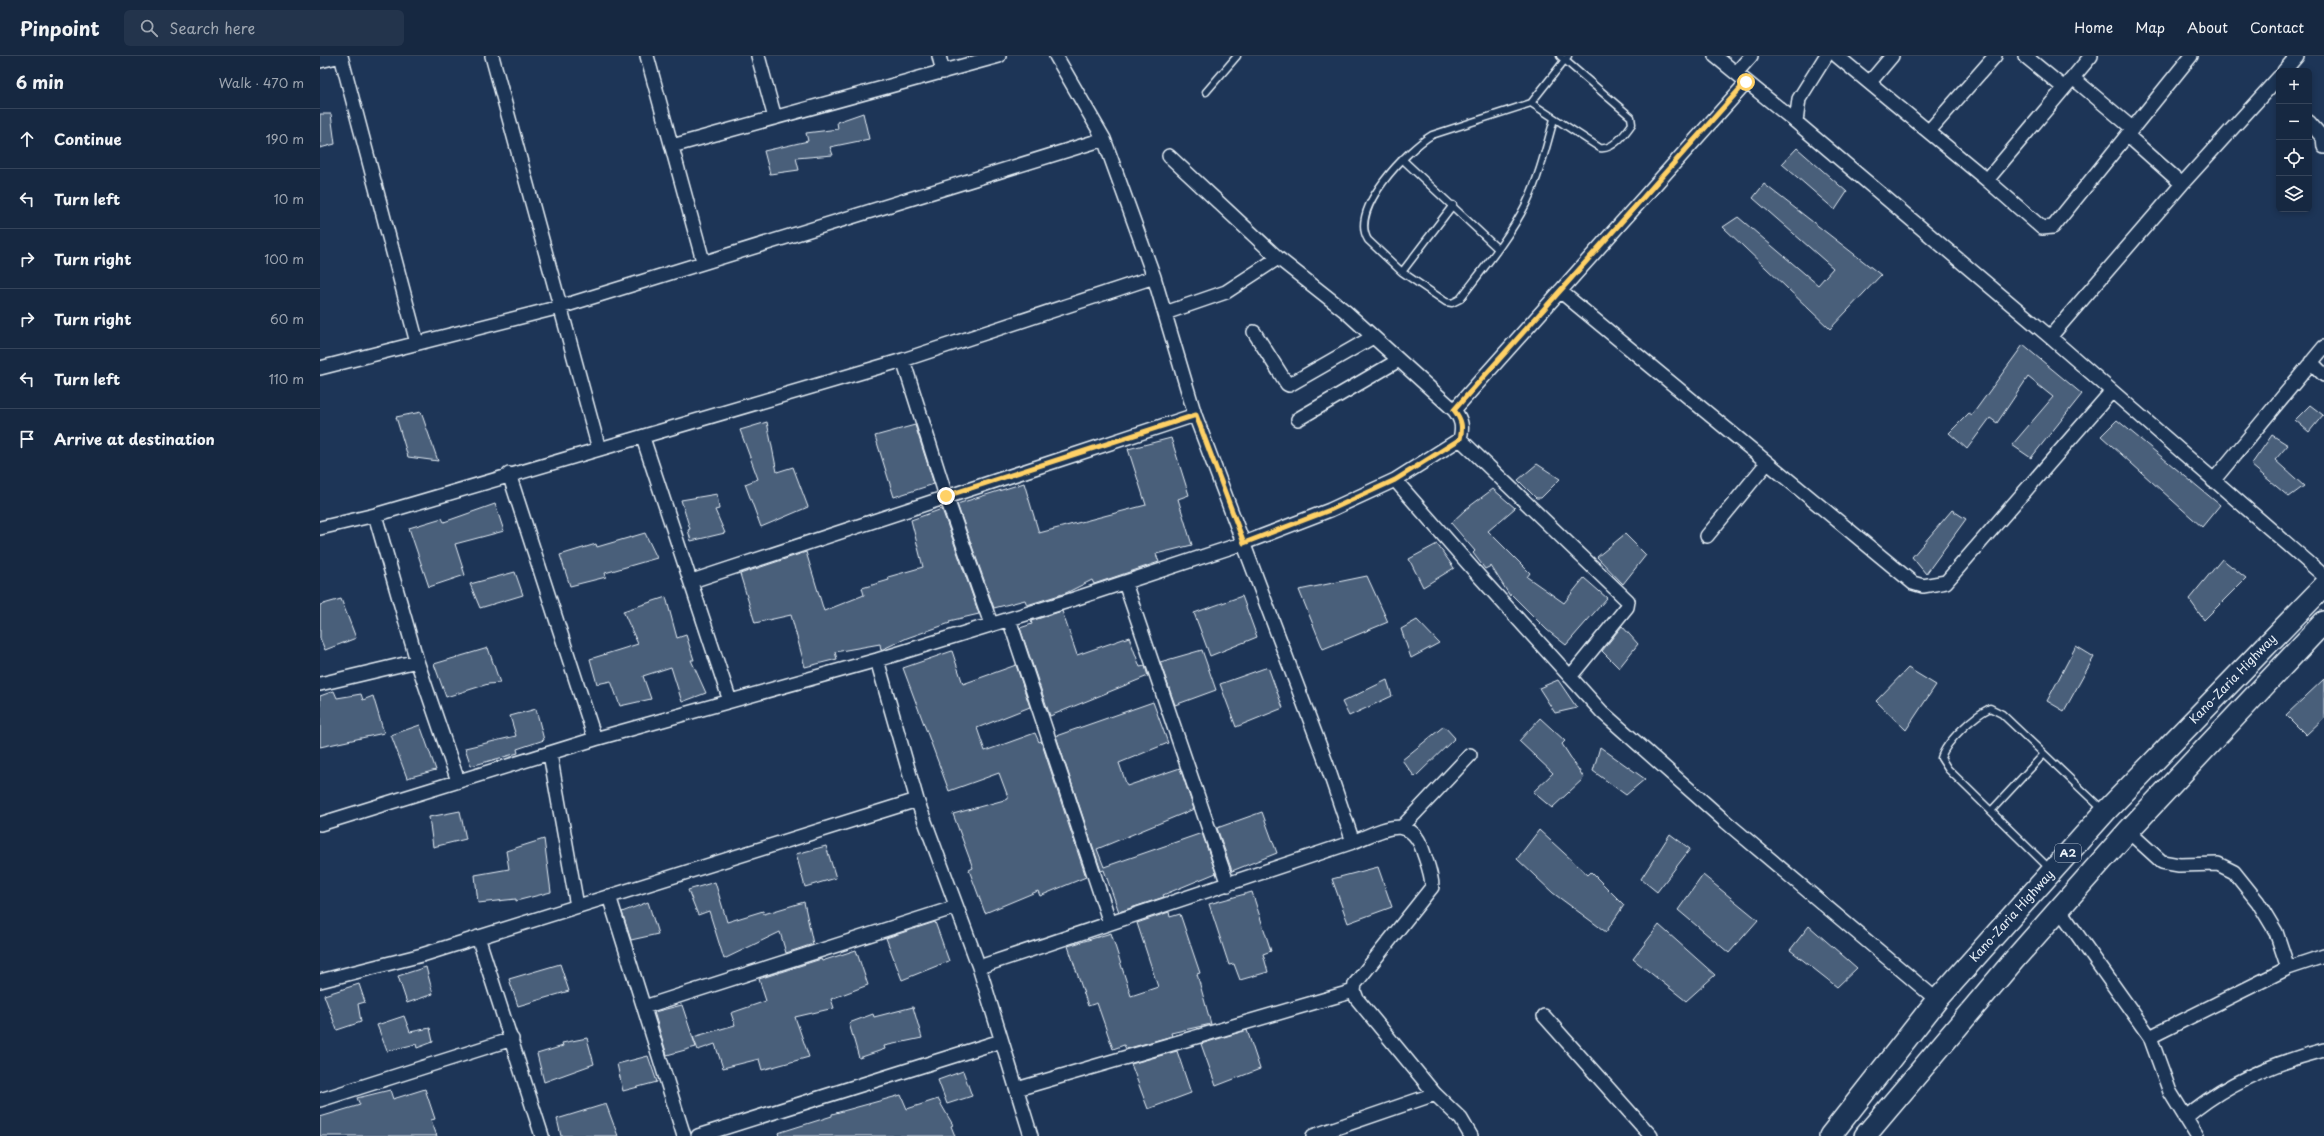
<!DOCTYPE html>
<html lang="en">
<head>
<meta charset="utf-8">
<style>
  body { margin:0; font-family:"Playpen Sans",sans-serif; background:#23344c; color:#f1f3f6 }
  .controls { position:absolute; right:12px; top:12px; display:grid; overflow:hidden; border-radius:6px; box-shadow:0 2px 6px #0003 }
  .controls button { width:36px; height:36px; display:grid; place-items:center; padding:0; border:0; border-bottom:1px solid #35445a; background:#162841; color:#f1f3f6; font:20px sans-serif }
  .stop { position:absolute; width:12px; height:12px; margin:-9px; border:3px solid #ffd166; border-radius:50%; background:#fff }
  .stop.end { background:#ffd166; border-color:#fff; box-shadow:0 1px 4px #0008 }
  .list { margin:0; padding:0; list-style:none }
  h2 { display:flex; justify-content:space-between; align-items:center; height:52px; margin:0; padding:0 16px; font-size:17px }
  h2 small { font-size:13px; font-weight:400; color:#9ea6b1 }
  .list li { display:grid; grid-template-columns:26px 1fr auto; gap:12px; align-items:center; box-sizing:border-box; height:60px; padding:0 16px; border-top:1px solid #35445a }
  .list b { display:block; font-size:15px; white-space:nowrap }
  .list em { font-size:13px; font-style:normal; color:#9ea6b1 }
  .icon { flex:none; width:22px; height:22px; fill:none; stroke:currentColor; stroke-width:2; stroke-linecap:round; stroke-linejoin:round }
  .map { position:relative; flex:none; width:2004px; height:1080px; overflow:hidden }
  header { display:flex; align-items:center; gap:24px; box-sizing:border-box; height:56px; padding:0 20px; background:#162841; border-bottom:1px solid #35445a }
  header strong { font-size:19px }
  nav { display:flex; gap:22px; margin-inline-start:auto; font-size:14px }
  .search { width:280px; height:36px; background:#23344c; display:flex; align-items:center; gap:10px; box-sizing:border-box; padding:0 14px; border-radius:6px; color:#9ea6b1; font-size:15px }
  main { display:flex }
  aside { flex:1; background:#162841 }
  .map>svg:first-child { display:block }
  .building { fill:#495e7a; stroke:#e8f1f8 }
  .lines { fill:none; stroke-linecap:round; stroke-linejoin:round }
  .service-casing { stroke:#e8f1f8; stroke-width:9 }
  .minor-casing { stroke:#e8f1f8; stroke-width:16 }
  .trunk-casing { stroke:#e8f1f8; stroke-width:24 }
  .service { stroke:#1d3557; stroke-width:6 }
  .minor { stroke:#1d3557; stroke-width:13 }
  .trunk { stroke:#1d3557; stroke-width:21 }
  .route { stroke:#ffd166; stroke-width:5 }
  .labels { text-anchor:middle; stroke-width:3; stroke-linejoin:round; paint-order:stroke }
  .shield { fill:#1d3557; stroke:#abb9c8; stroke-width:1 }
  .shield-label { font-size:11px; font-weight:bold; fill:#e8f1f8 }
  .street-label { font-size:12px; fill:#e8f1f8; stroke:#1d3557 }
</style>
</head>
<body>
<header>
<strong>Pinpoint</strong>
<div class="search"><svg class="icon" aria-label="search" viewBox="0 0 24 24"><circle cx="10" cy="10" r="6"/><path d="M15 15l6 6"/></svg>Search here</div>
<nav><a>Home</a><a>Map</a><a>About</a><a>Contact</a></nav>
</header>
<main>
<aside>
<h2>6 min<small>Walk · 470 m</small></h2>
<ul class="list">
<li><svg class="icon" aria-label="ahead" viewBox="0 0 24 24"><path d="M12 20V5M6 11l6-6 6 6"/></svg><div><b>Continue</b></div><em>190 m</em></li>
<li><svg class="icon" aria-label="left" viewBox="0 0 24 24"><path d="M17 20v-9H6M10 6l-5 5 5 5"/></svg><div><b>Turn left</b></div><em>10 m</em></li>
<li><svg class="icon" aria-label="right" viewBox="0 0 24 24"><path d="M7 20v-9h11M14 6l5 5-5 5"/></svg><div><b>Turn right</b></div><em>100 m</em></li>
<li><svg class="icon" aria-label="right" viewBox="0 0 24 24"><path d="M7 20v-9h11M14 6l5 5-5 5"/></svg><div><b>Turn right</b></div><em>60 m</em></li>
<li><svg class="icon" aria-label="left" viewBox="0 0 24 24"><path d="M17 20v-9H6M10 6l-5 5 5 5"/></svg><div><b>Turn left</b></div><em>110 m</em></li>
<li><svg class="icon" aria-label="arrive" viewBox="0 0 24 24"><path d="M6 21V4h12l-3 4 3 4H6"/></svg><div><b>Arrive at destination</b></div></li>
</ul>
</aside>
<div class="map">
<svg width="2004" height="1080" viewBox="0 0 2004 1080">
  <rect width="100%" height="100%" fill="#1d3557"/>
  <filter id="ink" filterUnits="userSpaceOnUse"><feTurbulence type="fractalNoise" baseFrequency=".025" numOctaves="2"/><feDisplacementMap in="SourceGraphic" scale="8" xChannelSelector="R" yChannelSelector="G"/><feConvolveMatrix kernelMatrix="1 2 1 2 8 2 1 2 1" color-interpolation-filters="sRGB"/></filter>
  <g filter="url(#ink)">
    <path class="building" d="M543 57 549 83 510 91 513 99 476 102 479 114 450 118 444 95 488 85 486 77 518 73 517 66Z
      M0 58H11L15 88 0 92Z
      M1477 92 1527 136 1515 154 1462 108Z
      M1444 128 1561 219 1510 273 1403 171 1418 161 1498 229 1513 212 1433 142Z
      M1703 289 1762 338 1711 402 1692 389 1733 341 1708 321 1677 367 1670 362 1647 393 1629 377 1649 357 1652 359Z
      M1990 349 2003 359 1989 376 1975 364Z
      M101 356 118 405 88 401 76 361Z
      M1797 364 1900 449 1882 471 1781 380Z
      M447 366 457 416 473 411 488 451 441 471 425 428 438 423 420 374Z
      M595 369 614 428 574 441 555 380Z
      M1952 379 1968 389 1955 404 1984 430 1969 441 1931 409Z
      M851 382 869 439 858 443 872 489 836 498 839 506 833 508 774 528 772 524 746 537 707 549 705 544 674 552 637 448 704 427 719 477 826 449 808 393Z
      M1217 408 1240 423 1221 442H1216L1198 424Z
      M1173 433 1195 452 1168 475 1210 517 1207 521 1244 547 1264 522 1287 542 1246 589 1227 574 1191 538 1190 540 1171 510 1165 513 1153 497 1155 495 1131 467 1146 453Z
      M397 438 399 453 395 454 405 477 371 485 368 474 370 473 361 444Z
      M175 448 184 475 135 488 145 519 109 531 89 472 122 462 124 466Z
      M622 453 659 558 629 565 630 567 587 582 561 594 560 588 515 596 517 603 485 611 471 559 435 567 420 518 486 496 504 555 544 539 542 532 569 524 568 521 603 511 591 464Z
      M1632 454 1646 463 1606 518 1592 501Z
      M325 477 337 502 285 517 286 521 250 530 240 499 276 488 277 491Z
      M1305 478 1326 499 1303 528 1277 501Z
      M1117 488 1134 512 1103 531 1089 503Z
      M1902 503 1926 522 1884 564 1869 543Z
      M195 516 203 539 160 552 150 528Z
      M1047 520 1068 566 1003 593 979 534Z
      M922 540 937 581 890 600 874 557Z
      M346 541 357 582 366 579 374 604H371L386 637 362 646 351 611 323 620 331 643 300 650 291 625 277 628 270 603 318 588 303 555Z
      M21 543 36 582 5 594 0 582V549Z
      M742 555 757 599 809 581 820 611 825 610 828 620 730 660 700 572 712 568 711 565Z
      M1097 564 1119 587 1091 602 1081 573Z
      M1302 570 1318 588 1299 612 1282 595Z
      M1756 590 1774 601 1744 655 1727 645Z
      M168 592 180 627 168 628 126 641 114 608Z
      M882 594 896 634 855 649 840 606Z
      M632 595 643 628 696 609 710 651 657 672 665 695 715 677 719 686 721 685 766 821 720 840 718 835 665 857 649 814 653 812 633 758 688 743V741L679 717 629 735 583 612Z
      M948 611 963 652 916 671 900 628Z
      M1588 612 1616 629 1586 674 1556 645Z
      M2004 623V662L1986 679 1966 659Z
      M1067 624 1072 640 1029 660 1022 646Z
      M1238 624 1257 652 1235 657 1219 632Z
      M14 635 17 642 41 638 43 644 53 640 64 677 0 691V640Z
      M833 646 848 687 799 707 807 730 860 712 874 753 777 793 784 811 882 777 896 817 843 839 844 841 799 856 784 814 781 815 736 680Z
      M216 653 224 684 197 693 198 697 151 710 145 692 196 680 190 660Z
      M1220 662 1245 685 1242 688 1264 722 1232 752 1213 736 1233 717 1199 685Z
      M100 669 116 714 87 722 71 679Z
      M1124 670 1135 682 1095 721 1082 704Z
      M1280 691 1325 723 1306 739 1273 715Z
      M140 755 146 783 113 791 109 761Z
      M942 756 957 797 912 815 897 772Z
      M1219 774 1268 819 1271 816 1304 849 1286 876 1233 837 1197 803Z
      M1350 778 1370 793 1337 836 1321 823Z
      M224 783 231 836 196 845V843L158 847 155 819 189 813 186 795Z
      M506 790 516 822 485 831 476 798Z
      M1058 811 1072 851 1028 867 1012 823Z
      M1383 819 1438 864 1409 897 1358 854Z
      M395 826 407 866 443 855 444 858 484 846 493 888 466 897 460 876 404 903 389 855 378 859 368 834Z
      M932 836 951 895 943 898 948 916 920 924 914 908 909 909 889 848Z
      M328 846 338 878 311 884 302 856Z
      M849 856 850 861 860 858 880 917 877 918 891 968 851 977 852 980 806 993 804 989 793 993 777 947 768 950 748 890 791 877 811 940 838 931 817 867Z
      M615 866 629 905 582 924 566 882Z
      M1339 869 1395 919 1366 945 1313 903Z
      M1489 870 1537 912 1517 931 1470 894Z
      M536 894 548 929 511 943 514 952 475 961 489 1001 442 1014 439 1003 403 1012 395 988 378 994 373 981 415 969 411 957 446 945 439 923 501 903 502 905Z
      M240 908 249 935 198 950 189 923Z
      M106 911 113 938 87 947 78 920Z
      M39 928 45 946 38 948 41 966 17 974 4 939Z
      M362 949 376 991 347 999 334 956Z
      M593 951 602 982 564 990 565 993 539 1002 529 967 553 958 554 961Z
      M84 960 90 976 110 972 113 986 97 992 96 988 67 995 57 969Z
      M927 974 940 1013 896 1030 881 988Z
      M267 982 274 1008 224 1026 217 998 243 990 242 987Z
      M857 995 871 1037 828 1053 811 1008Z
      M328 1000 337 1026 303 1035 297 1008Z
      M643 1015 652 1040 627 1048 618 1024Z
      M105 1033 115 1063 111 1064 117 1080H0V1061L40 1049 37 1042 70 1034 73 1043Z
      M581 1039 587 1053 618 1043 633 1069 631 1070 635 1080H459L458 1077 512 1060V1058Z
      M286 1048 298 1080H241L237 1063Z"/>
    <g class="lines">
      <g class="service-casing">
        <path id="service" d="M886 36 917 0
          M1211 47 1280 92C1293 94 1305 78 1312 68L1311 61 1240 0
          M1234 63C1226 92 1219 121 1206 148 1189 182 1163 213 1140 243L1132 247 1126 246 1082 216 1048 184C1029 153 1087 94 1112 79L1211 47 1248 0
          M1082 103 1178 193
          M1082 216 1133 149
          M1671 755 1724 698
          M1730 813 1628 713 1621 702C1626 685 1654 660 1670 652L1682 658 1782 753"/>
      </g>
      <g class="minor-casing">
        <path id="minor" d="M21 0 97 287
          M172 0 279 393
          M327 0 383 205
          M438 0 455 62
          M619 0 623 16
          M736 0 784 83 834 221 875 359 1007 709 1033 786C1061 775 1090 755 1103 795 1107 807 1112 818 1112 831L1035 928 1034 935 1037 943 1115 1038 1141 1063 1151 1080
          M1395 0 1476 66 1730 281 2004 520
          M1517 0 1667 124 1722 172 1733 171 1871 0
          M1705 0 1744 32
          M0 5 21 0
          M1964 15 1977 0
          M1416 17 1431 0
          M1753 22 1812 72
          M1550 26 1572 0
          M1476 66 1479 43 1506 0
          M1989 66 2003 82 2004 91
          M1609 75 1675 0
          M1807 79 1862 128
          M352 90 679 0
          M1667 124 1771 0
          M1240 235 1593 527 1603 530 1626 526 1792 335
          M845 257 906 236 958 202
          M934 276 967 328 969 329 1053 281
          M1730 281 1862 128 1959 21
          M583 304 626 440 671 568
          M1991 306 2004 319
          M0 312 240 251 784 83
          M1134 354 1427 26
          M978 363 1079 304
          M323 382 410 645
          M1140 383 1308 545 1307 551 1250 621
          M189 418 275 683
          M1075 424 1159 520 1282 656 1406 766 1617 944
          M1893 425 2004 291
          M55 459 97 605 138 725
          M0 472 55 459 583 304 834 221
          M1387 480 1447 407
          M372 525 875 359
          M805 527 908 829
          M689 563 790 867
          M557 604 597 744 659 911 711 1080
          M0 628 97 605
          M230 698 257 850
          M0 768 275 683 557 604 748 545 924 487 1010 454 1075 424 1140 383C1143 371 1142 364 1134 354L1025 255 958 202 849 100
          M1082 771 1150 699
          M1808 775 1842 806 1859 809 1898 808 1914 816 1938 846 1956 876 1968 912
          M289 840 364 1080
          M1739 853 1830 981 1850 1036 1877 1080
          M158 881 222 1080
          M659 911 1033 786
          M0 925 102 899 597 744
          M324 951 636 851
          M1224 960 1331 1080
          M1830 981 1968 912 2004 900
          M697 1033 1034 935
          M0 1044 192 983
          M1865 1062C1905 1027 1953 1007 2004 994
          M378 1080 681 985
          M993 1080 1115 1038"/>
      </g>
      <g class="trunk-casing">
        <path id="trunk" d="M1510 1080 1617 944 1785 756 2004 530
          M1545 1080 1694 904 1808 775 2004 566"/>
      </g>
      <use href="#service" class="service"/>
      <use href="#minor" class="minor"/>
      <use href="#trunk" class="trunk"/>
    </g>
  </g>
  <g class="lines" filter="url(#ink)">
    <path class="route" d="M626 440 876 359 924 487 1010 454 1075 424 1140 383C1143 371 1142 364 1134 354L1426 26"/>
  </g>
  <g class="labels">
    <rect class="shield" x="1735" y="788" width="26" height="18" rx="3"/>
    <g class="shield-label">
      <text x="1748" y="801">A2</text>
    </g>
    <g class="street-label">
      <text transform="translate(1913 623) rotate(-46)" y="4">Kano-Zaria Highway</text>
      <text transform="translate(1692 860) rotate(-48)" y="4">Kano-Zaria Highway</text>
    </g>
  </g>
</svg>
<div class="controls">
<button>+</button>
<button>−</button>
<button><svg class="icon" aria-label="locate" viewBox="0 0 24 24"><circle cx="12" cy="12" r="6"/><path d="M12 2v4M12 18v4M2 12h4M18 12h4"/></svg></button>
<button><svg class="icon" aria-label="layers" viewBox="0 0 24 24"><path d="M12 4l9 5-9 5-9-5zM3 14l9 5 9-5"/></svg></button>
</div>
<div class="stop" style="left:1426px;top:26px"></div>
<div class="stop end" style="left:626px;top:440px"></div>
</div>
</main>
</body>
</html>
